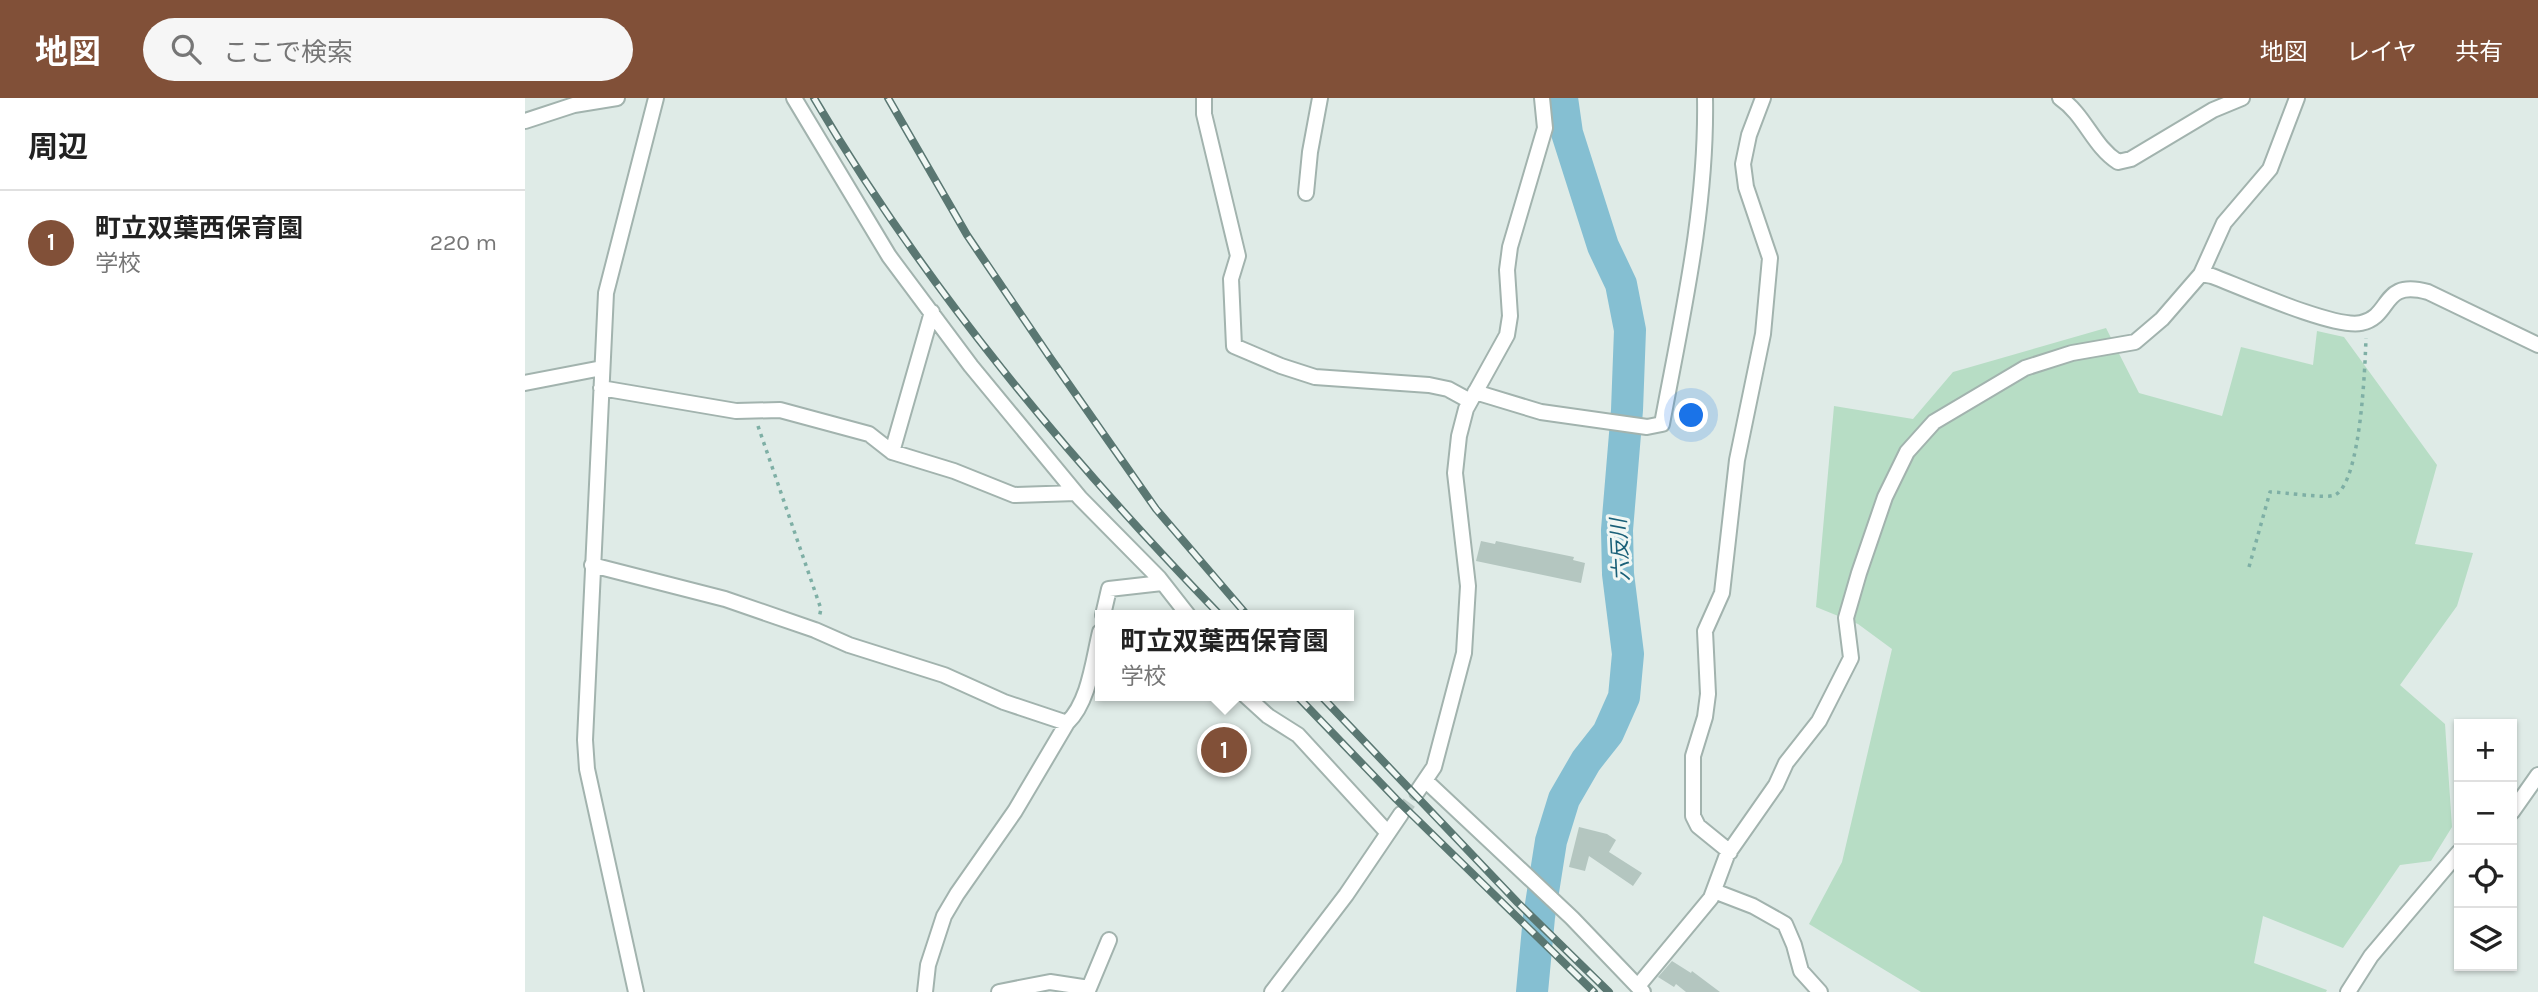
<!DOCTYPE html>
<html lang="ja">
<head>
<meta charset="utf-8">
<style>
  body { margin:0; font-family:Karla,"Noto Sans JP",sans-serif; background:#f6f6f6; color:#222 }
  .controls { position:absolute; right:21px; bottom:21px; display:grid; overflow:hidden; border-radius:0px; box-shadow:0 2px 5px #0004 }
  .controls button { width:63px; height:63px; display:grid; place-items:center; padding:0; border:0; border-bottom:2px solid #e0e0e0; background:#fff; color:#222; font:35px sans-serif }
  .you { position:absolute; left:1167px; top:318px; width:24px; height:24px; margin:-18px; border:5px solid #fff; border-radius:50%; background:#1a73e8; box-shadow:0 0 0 10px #1a73e833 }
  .badge { display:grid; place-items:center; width:46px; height:46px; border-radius:50%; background:#815038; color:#fff; font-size:23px; font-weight:700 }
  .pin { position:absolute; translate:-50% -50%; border:4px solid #fff; box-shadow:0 2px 7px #0006 }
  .popup { position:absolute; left:570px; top:512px; width:259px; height:91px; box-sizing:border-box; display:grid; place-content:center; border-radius:0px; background:#fff; filter:drop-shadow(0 2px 5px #0005); font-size:23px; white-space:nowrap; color:#767676 }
  .popup b { font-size:26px; color:#222 }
  .popup::after { content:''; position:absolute; left:50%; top:100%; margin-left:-14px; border:14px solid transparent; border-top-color:#fff }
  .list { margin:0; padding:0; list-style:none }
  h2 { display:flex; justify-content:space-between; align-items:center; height:91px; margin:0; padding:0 28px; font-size:30px }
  h2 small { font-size:23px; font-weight:400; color:#767676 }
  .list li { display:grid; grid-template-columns:46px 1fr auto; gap:21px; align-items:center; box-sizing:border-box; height:105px; padding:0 28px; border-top:2px solid #e0e0e0 }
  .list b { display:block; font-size:26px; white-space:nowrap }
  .list p { margin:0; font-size:23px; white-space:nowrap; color:#767676 }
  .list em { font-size:23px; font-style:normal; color:#767676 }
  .icon { flex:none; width:38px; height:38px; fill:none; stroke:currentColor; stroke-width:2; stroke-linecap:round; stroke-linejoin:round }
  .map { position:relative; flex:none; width:2013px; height:894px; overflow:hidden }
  header { display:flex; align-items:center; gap:42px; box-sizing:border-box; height:98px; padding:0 35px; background:#815038; color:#fff }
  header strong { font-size:33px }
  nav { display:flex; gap:38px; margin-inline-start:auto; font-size:24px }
  .search { width:490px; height:63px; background:#f6f6f6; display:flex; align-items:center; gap:18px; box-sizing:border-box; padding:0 24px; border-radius:38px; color:#767676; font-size:26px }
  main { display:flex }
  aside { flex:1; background:#fff }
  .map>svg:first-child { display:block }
  .green { fill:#b7ddc5 }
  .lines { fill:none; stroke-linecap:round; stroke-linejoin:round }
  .river { stroke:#85bfd2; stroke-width:32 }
  .building { fill:#b4c6c0 }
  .street-tunnel { stroke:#b9c8c4; stroke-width:14; stroke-dasharray:14 7; stroke-linecap:butt }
  .street-casing { stroke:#a2b3ae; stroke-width:18 }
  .path { stroke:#7eafa5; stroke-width:3.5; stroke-dasharray:3.5 5; stroke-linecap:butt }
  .street { stroke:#fff; stroke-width:14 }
  .rail-casing { stroke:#5a7772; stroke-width:8 }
  .rail { stroke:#f0f7f4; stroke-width:5; stroke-dasharray:16; stroke-linecap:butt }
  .labels { text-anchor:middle; stroke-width:6; stroke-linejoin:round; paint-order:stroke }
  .water-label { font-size:21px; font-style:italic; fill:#196078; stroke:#f0f7f4 }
</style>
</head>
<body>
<header>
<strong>地図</strong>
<div class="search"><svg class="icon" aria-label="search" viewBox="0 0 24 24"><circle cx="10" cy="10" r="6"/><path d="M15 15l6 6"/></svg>ここで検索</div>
<nav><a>地図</a><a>レイヤ</a><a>共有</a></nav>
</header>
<main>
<aside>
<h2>周辺<small></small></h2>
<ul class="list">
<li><span class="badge">1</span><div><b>町立双葉西保育園</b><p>学校</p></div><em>220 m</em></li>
</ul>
</aside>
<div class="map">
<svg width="2013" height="894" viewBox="0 0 2013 894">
  <rect width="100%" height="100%" fill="#dfebe7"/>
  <path class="green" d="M1581 230 1614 295 1697 318 1716 249 1788 267 1792 233 1819 239 1912 367 1890 446 1948 455 1932 508 1875 587 1920 626 1927 729 1906 763 1875 767 1818 850 1738 818 1729 865 1802 892 1801 894H1396L1284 826 1317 764 1367 551 1333 526 1291 509 1309 308 1388 321 1428 274Z"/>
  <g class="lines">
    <path class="river" d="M1007 894 1014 819 1026 743 1039 701 1061 663 1083 635 1099 599 1103 556 1093 476 1092 432 1102 312 1105 232 1096 186 1078 148 1042 35 1037 0"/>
  </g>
  <path class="building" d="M956 443 970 446 971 443 1049 459 1048 462 1060 465 1056 485 951 463Z
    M1054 729 1082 736 1091 742 1084 754 1117 775 1108 788 1064 758 1060 773 1044 769Z
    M1147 863 1166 875 1167 873 1195 894H1161L1151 886 1149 889 1133 879Z"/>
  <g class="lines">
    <path class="street-tunnel" d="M876 716 892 694"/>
    <g class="street-casing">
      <path id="street" d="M269 0 364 158 446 268 555 400 634 480 663 517
        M679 0V16L713 158 706 181 709 248 756 268 790 279 904 287 923 291 945 303
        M1535 0C1560 17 1568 48 1593 64L1606 61 1688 12 1717 0
        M0 23 49 7 92 0
        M781 95 785 54 795 0
        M1676 176 1687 178C1716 189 1810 231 1836 225 1868 218 1855 181 1903 194L2013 247
        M0 285 77 270
        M76 290 211 313 255 312 344 336 367 354 429 373 489 397 551 395
        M950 294 1016 314 1122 329 1137 326C1157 218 1182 111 1180 0
        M367 354 407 214
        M67 467 200 501 290 532 324 547 419 577 479 604 542 625
        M578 517 584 491 637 485
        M721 598 743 618 773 637 862 734
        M901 683 1047 820 1118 894
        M892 694 909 669 939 555 943 488 930 375 934 338 941 311 982 237 985 218 982 172 985 149 1020 30 1017 0
        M1987 714 2013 677
        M1205 754 1173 728 1168 718V658L1180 619 1183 596 1180 533 1197 495 1212 362 1238 236 1245 160 1221 89 1218 66 1224 37 1238 0
        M1189 793 1228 808 1260 826 1269 847 1276 873 1295 894
        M1113 888 1186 800 1202 757 1251 687 1261 665 1294 623 1326 560 1321 520 1334 475 1360 399 1382 354 1409 324 1500 270 1547 255 1610 244 1637 221 1676 176 1699 125 1745 71 1772 0
        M111 894 62 671 60 642 81 195 131 0
        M400 894 403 867 419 818 432 796 490 713 542 625C564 604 568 563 575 534
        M474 894 525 884 564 890 584 842
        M747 894 821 797 876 716
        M1823 894 1846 858 1934 754"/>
    </g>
    <path class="path" d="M233 328 296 511 294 520
      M1724 469 1745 394C1759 394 1800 401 1810 397 1836 384 1840 268 1841 240"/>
    <use href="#street" class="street"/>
    <g class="rail-casing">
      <path id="rail" d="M289 0C400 189 543 360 695 517
        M363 0 442 137 524 258 631 411 722 517
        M772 598 871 701 1069 894
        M796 598 993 805 1084 894"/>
    </g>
    <use href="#rail" class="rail"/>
  </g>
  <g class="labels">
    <g class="water-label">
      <text transform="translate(1095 452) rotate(-93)" y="7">六反川</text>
    </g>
  </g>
</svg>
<div class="controls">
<button>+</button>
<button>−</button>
<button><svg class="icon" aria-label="locate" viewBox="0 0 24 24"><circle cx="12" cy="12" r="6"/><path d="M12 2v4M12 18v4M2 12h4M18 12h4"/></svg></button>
<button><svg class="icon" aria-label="layers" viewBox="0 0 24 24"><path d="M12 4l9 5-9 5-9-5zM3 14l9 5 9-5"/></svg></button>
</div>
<div class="you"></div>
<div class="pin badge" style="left:699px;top:652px">1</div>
<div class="popup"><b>町立双葉西保育園</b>学校</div>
</div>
</main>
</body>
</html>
